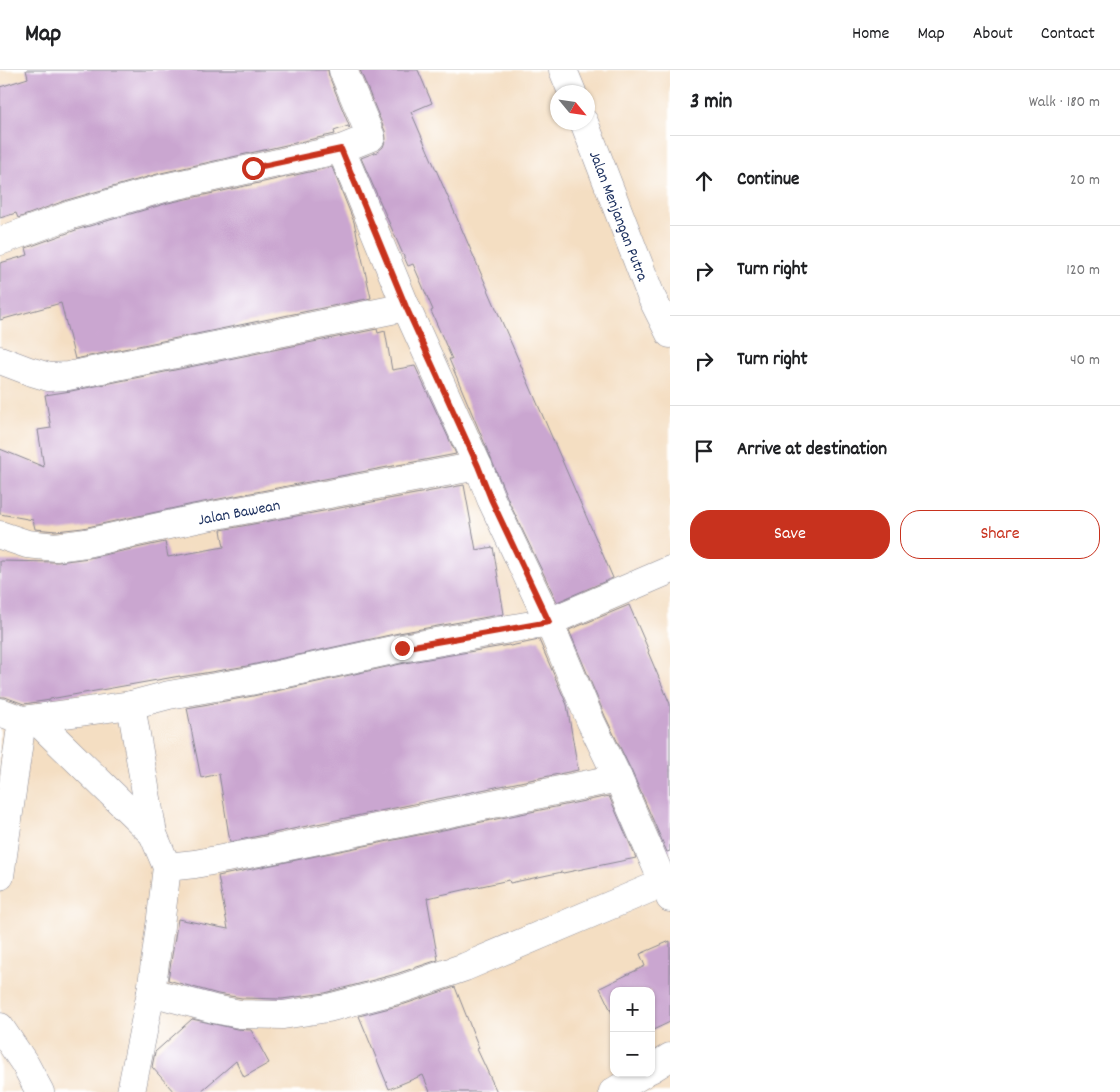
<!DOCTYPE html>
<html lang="en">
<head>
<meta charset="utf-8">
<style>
  body { margin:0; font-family:Dekko,sans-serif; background:#f2f2f2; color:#202124 }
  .controls { position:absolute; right:15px; bottom:15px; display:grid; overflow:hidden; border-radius:10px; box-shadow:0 1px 4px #0004 }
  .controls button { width:45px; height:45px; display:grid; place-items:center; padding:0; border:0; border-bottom:1px solid #e0e0e0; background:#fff; color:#202124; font:25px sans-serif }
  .compass { position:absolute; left:550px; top:15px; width:45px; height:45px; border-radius:50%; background:#fff; box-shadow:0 1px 4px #0004; rotate:119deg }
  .stop { position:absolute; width:15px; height:15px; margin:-11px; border:4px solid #c8321e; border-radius:50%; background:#fff }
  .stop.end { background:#c8321e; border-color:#fff; box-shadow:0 1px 5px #0008 }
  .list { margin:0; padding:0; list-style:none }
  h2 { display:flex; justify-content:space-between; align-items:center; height:65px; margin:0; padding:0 20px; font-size:21px }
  h2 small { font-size:16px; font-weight:400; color:#757577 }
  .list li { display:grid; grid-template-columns:32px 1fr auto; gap:15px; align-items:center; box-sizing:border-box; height:90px; padding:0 20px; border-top:1px solid #e0e0e0 }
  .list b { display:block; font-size:19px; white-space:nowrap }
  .list em { font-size:16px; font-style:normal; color:#757577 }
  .actions { display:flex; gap:10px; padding:15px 20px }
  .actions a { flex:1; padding:11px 0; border:1px solid #c8321e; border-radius:20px; text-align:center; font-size:18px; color:#c8321e }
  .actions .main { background:#c8321e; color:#fff }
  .icon { flex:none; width:28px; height:28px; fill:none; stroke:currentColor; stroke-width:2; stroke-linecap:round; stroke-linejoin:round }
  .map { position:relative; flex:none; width:670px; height:1022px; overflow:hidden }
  header { display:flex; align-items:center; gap:30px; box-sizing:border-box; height:70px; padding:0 25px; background:#fff; border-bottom:1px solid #e0e0e0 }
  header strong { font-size:24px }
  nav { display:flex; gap:28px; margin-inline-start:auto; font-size:18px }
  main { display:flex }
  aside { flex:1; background:#fff }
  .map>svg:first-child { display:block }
  .building { fill:#caa6d0 }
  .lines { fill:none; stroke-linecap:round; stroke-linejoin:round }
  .minor-casing { stroke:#888690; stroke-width:29 }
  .minor { stroke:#fff; stroke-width:28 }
  .route { stroke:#c8321e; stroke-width:6 }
  .labels { text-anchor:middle; stroke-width:4.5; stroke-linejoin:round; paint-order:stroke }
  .street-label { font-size:16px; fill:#1b2f5e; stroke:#fff }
</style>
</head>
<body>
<header>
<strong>Map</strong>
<nav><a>Home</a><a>Map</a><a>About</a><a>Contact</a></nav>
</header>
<main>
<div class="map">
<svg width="670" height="1022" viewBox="0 0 670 1022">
  <rect width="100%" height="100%" fill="#fff"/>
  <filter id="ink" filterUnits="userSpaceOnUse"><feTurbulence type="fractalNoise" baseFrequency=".02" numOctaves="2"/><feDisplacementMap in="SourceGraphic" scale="10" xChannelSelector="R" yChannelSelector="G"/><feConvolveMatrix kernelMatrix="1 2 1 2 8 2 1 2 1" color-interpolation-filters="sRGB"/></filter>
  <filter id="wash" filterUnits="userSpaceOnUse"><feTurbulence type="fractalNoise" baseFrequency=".0096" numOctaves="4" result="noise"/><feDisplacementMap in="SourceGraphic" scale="20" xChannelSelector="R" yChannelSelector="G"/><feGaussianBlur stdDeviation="1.12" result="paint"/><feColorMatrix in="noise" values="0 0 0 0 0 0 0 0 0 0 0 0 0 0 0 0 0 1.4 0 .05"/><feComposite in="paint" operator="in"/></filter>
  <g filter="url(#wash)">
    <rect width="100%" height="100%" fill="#f4dec2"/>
    <g id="blocks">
      <path class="building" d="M26 0H328L329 6 350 58 349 59 348 56 334 61 335 64 161 103 67 130 18 148 16 143 0 148V17L28 8Z
        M360 0H418L432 33 411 42 613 508 557 532 510 434 479 360 449 289H452L431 241 433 240 413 194 408 196 361 88 377 82 383 77 386 69 385 61Z
        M332 97 354 152 371 228 75 289 61 233 0 250V193L28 185 26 178 76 160 168 133Z
        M377 259 378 263 385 261 392 300 415 296 456 384 193 434 83 458 56 461 35 459 33 450 0 444V379L44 397 38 360 51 358 45 325 71 321Z
        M464 415 476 480 493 477 504 544 399 563 247 596 180 607V606L50 629V630L24 634 5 627H0V491L58 492 89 488 165 472 168 487 224 477 221 460Z
        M629 535 649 581 648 582 670 634V781L667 782 632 702 605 646 569 560Z
        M539 570 567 635 578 700 230 772 219 704 201 708 187 638 253 626 405 593 509 575 510 576Z
        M609 726 636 788 563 803 562 802 510 813 509 810 427 828 438 890 396 904 325 923 282 929 242 928 218 924 168 910 178 849 228 859 218 806Z
        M670 871V952L651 961V921H614V947L600 918 645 896 640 884Z
        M455 917 479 978 477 979 497 1022H430L423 1005 389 1019 359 946 405 934Z
        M192 949 237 959 251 960 269 993 244 1007 236 991 200 1022H174L152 997 155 982Z"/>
    </g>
  </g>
  <g filter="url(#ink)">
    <use href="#blocks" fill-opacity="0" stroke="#888690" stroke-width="1"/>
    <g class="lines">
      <g class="minor-casing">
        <g id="minor">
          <path d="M563 0 572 22"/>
          <path id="s1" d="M584 52 651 226 670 264"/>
          <path d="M341 79 371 67 343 0"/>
          <path d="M0 171 71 145 164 118 341 79 406 237 478 396 491 429 549 552 591 652 618 708 670 828"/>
          <path d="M0 290 29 301 49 307 68 306 406 237"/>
          <path id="s2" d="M0 465 27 474 56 477 86 473 196 449 478 396"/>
          <path d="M0 642 22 650 131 635"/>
          <path d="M35 649 153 764"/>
          <path d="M167 797 195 794 270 780 618 708"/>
          <path d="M0 806 22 650"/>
          <path d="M151 922 214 939 240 944 283 945 328 938 401 919 465 897 663 813"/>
          <path d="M0 957 25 994 40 1022"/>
          <path d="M651 999 670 987"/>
          <path d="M131 1022 151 922 160 856 167 797 153 764 131 635 169 625 250 611 402 578 549 552 670 500"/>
          <path d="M613 1022 644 1003"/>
        </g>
      </g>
      <use href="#minor" class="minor"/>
    </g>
  </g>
  <g class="lines" filter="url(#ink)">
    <path class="route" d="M253 98 341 79 406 237 478 396 491 429 549 552 402 578"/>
  </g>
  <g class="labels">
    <g class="street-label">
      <text dy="6" stroke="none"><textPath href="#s1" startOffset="100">Jalan Menjangan Putra</textPath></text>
      <text dy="6" stroke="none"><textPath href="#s2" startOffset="244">Jalan Bawean</textPath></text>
    </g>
  </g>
</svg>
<div class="controls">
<button>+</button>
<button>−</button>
</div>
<svg class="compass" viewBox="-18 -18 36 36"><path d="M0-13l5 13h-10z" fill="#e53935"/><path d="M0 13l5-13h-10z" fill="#757577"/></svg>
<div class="stop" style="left:253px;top:98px"></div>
<div class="stop end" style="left:402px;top:578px"></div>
</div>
<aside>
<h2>3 min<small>Walk · 180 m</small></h2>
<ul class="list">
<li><svg class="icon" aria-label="ahead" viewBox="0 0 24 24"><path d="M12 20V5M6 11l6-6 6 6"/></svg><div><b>Continue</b></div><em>20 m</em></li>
<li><svg class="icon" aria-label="right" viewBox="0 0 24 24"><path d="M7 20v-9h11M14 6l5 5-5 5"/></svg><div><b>Turn right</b></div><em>120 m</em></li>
<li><svg class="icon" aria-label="right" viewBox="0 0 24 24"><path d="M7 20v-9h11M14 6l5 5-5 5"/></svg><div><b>Turn right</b></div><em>40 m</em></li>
<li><svg class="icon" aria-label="arrive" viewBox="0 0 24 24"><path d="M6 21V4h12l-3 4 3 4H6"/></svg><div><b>Arrive at destination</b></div></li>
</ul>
<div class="actions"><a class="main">Save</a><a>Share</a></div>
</aside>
</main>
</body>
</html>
